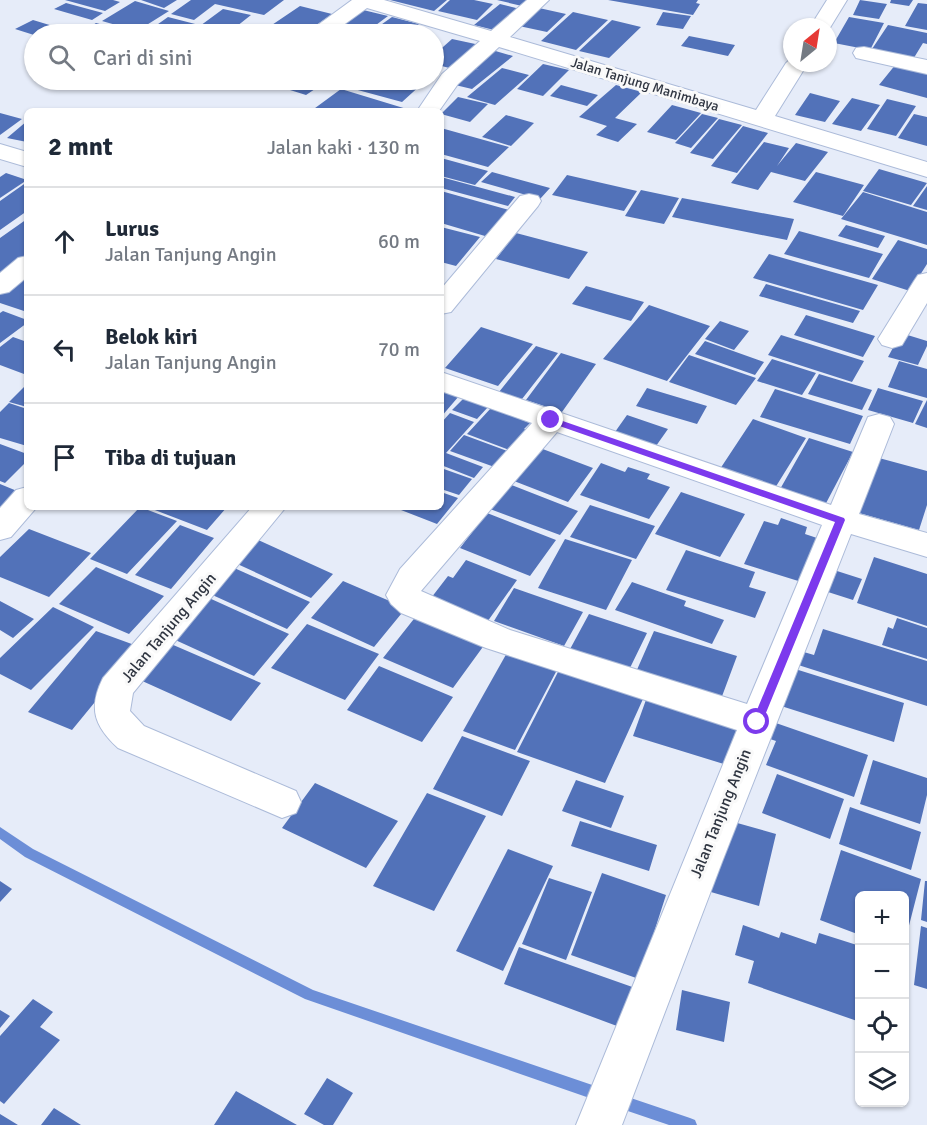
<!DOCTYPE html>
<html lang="id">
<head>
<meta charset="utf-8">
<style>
  body { margin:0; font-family:Signika,sans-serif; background:#f6f6f7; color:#1f2937 }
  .controls { position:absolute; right:18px; bottom:18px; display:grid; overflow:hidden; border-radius:9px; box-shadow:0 2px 4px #0004 }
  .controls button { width:54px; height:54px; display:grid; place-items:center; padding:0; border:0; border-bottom:2px solid #e0e1e3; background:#fff; color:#1f2937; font:30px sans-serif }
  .compass { position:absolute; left:783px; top:18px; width:54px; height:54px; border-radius:50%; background:#fff; box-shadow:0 2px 4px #0004; rotate:30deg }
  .stop { position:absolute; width:18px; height:18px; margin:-14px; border:4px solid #7c3aed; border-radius:50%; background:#fff }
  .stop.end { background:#7c3aed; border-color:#fff; box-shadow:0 2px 6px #0008 }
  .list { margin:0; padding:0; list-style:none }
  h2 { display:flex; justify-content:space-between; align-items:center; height:78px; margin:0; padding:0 24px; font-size:26px }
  h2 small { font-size:20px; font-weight:400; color:#747a83 }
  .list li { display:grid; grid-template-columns:39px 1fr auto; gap:18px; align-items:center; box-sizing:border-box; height:108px; padding:0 24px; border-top:2px solid #e0e1e3 }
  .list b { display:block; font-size:22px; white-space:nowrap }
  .list p { margin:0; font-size:20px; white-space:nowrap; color:#747a83 }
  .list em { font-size:20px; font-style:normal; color:#747a83 }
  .icon { flex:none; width:33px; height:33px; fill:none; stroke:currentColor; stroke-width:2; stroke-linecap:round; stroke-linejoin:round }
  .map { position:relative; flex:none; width:927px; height:1125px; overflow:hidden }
  .search { position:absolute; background:#fff; box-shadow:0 2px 4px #0004; left:24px; top:24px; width:420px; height:66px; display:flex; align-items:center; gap:15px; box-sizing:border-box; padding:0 21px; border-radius:33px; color:#747a83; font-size:22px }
  .panel { position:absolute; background:#fff; box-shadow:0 2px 4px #0004; left:24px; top:108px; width:420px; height:402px; border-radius:9px }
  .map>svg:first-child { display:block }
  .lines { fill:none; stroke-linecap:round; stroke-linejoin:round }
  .stream { fill:#6c8ed7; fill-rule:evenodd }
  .building { fill:#5272b9 }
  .minor-casing { stroke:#acbbd9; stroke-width:2 }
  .minor { fill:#fff; fill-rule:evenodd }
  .route { fill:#7c3aed }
  .labels { text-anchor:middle; stroke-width:6; stroke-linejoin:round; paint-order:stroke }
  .far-street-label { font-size:14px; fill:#2f3541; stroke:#f9f9f9 }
  .street-label { font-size:16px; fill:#2f3541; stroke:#f9f9f9 }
</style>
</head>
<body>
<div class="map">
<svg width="927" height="1125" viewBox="0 0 927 1125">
  <rect width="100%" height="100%" fill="#e6ecf9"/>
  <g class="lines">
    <path class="stream" d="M0 827 33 849 313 990 601 1088 606 1090 608 1095 606 1100 601 1102 305 999 25 857 0 839Z
      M616 1093 690 1118 695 1120 697 1125H669L616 1107 611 1105 609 1100 611 1095Z"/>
  </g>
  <path class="building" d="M65 0H113L120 2 105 11Z
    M141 0H177L164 8Z
    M191 0H284L264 15 215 4 194 20 171 14Z
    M390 0H447L434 11Z
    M450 0H474L493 4 477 20 438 11Z
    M497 0H527L522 6Z
    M608 0H698L696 3 700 4 693 15Z
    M860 0 887 4 879 19 853 15Z
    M891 0H913L909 6 890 3Z
    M135 1 169 11 137 31 102 21Z
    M66 3 103 13 92 20 54 9Z
    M918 3 927 4V30L905 26Z
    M500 4 520 9 494 30 474 25Z
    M300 6 332 14 304 34 260 33Z
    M539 8 566 14 547 32 519 26Z
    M223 9 251 15 227 34H189Z
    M359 9 388 16 364 34 327 33Z
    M573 12 608 20 576 50 541 41Z
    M663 12 691 16 683 29 656 25Z
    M168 17 199 25 186 34H144Z
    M392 17 419 24 406 34H368Z
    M849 17 884 23 870 50 834 43Z
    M33 20 76 33 34 35 15 29Z
    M612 20 641 27 609 58 579 51Z
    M96 23 122 30 115 34H79Z
    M888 25 927 33V44L923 43 912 61 870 52Z
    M689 36 735 45 728 56 681 46Z
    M452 39 480 45 453 69 434 64V55Z
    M492 50 513 56 472 89 451 84 470 67 479 70 472 67Z
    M543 64 569 70 543 96 517 89Z
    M896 64 927 71V98L879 85Z
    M502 68 529 75 495 105 467 97Z
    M284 80 315 89 306 95 274 85Z
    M314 80H351L339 89 311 82Z
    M365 80H409L423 83 402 102 354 89Z
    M561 85 598 95 587 106 550 96Z
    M616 85 642 92 615 118 637 124 618 142 596 135 607 126 579 117Z
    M341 89 410 110V111H311Z
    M810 93 840 101 825 122 795 115Z
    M458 97 488 104 470 122 441 114Z
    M852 98 880 105 861 131 832 124Z
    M887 99 916 106 896 136 867 129Z
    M672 105 701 113 676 140 647 132Z
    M0 113 22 119 0 135Z
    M702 114 718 118 691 148 675 143Z
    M914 114 927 117V146L898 138Z
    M506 115 534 123 511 146 482 137Z
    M719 119 742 125 713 159 690 153Z
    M27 121V142L7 138Z
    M743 126 768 133 737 173 711 166Z
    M441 128 509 147 488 167 441 154Z
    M764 142 789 148 777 166 796 143 828 152 805 181 771 172 758 190 731 183Z
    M441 158 452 161 488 171 475 185 441 176Z
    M879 169 927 183 911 205 863 191Z
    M492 172 550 188 540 199 481 182Z
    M816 172 864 185 843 216 793 202Z
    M6 173 27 180 0 198V177Z
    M567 175 637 191 624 211 552 195Z
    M441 177 515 197 508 206 441 188Z
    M27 182V211L0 230V201Z
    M927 186V210L913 206Z
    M641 190 679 198 664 224 625 216Z
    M441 191 509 210 485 236 441 223Z
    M863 192 927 212V245L841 219Z
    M682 198 794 219 787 240 672 217Z
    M27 219V254L0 273V238Z
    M846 225 885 236 878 248 838 236Z
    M441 227 480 237 456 266 441 262Z
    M799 231 883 254 869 278 784 254Z
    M516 233 588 252 569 279 496 259Z
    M898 240 927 249V264L910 291 872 279Z
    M769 254 878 285 863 310 753 278Z
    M20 277 27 279V312L0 303V292Z
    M766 284 860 311 853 323 759 296Z
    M586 286 644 302 631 321 572 304Z
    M649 305 710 326 667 381 603 359Z
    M3 311 27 320V323L0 343V313Z
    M806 315 875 336 863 357 794 335Z
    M720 321 749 331 734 350 705 339Z
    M481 327 533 344 498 386 445 368Z
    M901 333 927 341V346L918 365 888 357Z
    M781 335 864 361 852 382 768 355Z
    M13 337 27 342V372L24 374 0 365V347Z
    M705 341 764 362 755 375 695 354Z
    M536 346 558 353 522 399 499 392Z
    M561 353 596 364 562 412 526 400Z
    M689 355 756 378 736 405 669 382Z
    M772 359 816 373 802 395 757 381Z
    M899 361 927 369V398L888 387Z
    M819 374 872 390 862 410 808 394Z
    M27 384V407L9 402Z
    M647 388 707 406 697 424 636 406Z
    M878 388 923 401 913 423 868 410Z
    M775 389 863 416 850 444 760 417Z
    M441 390 459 396 441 417Z
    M464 398 488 407 477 419 452 410Z
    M927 400V428L915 424Z
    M9 403 27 409V446L0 438V412Z
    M491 408 530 423 524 429 531 432 515 452 467 434Z
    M450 413 474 422 446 453 483 467 474 478 441 465V423Z
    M627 415 668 429 656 446 615 432Z
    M753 419 806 438 775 488 720 469Z
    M464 435 513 453 500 469 450 451Z
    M809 438 853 452 824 507 779 491Z
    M0 444 27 454V461L5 483 0 481Z
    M540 448 593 468 568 502 514 481Z
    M879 458 927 471V505L919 530 859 513Z
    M601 463 625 472 628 467 650 474 647 479 670 487 649 519 580 495Z
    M441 468 472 479 459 495 441 489Z
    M0 484 17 491 0 507Z
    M509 484 578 511 560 535 490 509Z
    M441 492 458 498 437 524 401 510 404 507H441Z
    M681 492 745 514 720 557 655 534Z
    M590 505 655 526 636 559 570 537Z
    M140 507 177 521 127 574 90 559Z
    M147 507H227L207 530Z
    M487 513 556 540 530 576 460 548Z
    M781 518 807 527 805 534 826 541 808 584 744 564 764 521 778 525Z
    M180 525 214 538 171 589 135 575Z
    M29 529 91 553 49 597 0 577V557Z
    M256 539 333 574 311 598 233 562Z
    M565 539 632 560 606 610 538 588Z
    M686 550 755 572 749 587 766 592 755 618 666 590Z
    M874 557 927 574V626L857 603Z
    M466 560 517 580 485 625 428 602 448 576 453 578Z
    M96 567 164 596 129 634 59 604Z
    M232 567 310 602 287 629 208 593Z
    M837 571 862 579 853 600 828 592Z
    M343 581 406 608 374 647 311 618Z
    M632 582 686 601 684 606 724 620 712 644 615 610Z
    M514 588 583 612 564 646 494 621Z
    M209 598 289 634 254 676 171 638Z
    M0 601 34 619 13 638 0 630Z
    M53 607 94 627 31 690 0 674V658Z
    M589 614 647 633 628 672 569 651Z
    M417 615 485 644 453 688 383 658Z
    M897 618 927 628V659L882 645 888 627 893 629Z
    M307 624 379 654 345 700 271 668Z
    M823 629 927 661V706L792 663 797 650 814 655Z
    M96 631 140 647 72 730 28 712Z
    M654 631 737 656 721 699 636 672Z
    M171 644 261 683 231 721 140 680Z
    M508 651 558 668 515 750 463 731Z
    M379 666 453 697 422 742 347 710Z
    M792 668 904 703 894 742 778 705Z
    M559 670 643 699 605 783 517 752Z
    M647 697 740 725 727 765 633 736Z
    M773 722 868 755 854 797 766 765 776 741 767 738Z
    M462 736 530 761 502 816 433 789Z
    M873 760 927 778V795L920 824 860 804Z
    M777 774 844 799 830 839 762 813Z
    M576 780 624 796 611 828 562 811Z
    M315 783 398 821 366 868 282 828Z
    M427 793 486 816 434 911 373 886Z
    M850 807 921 832 911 870 839 844Z
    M723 819 776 834 759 906 704 890Z
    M580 821 657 845 649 871 571 846Z
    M508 849 553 866 503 971 456 951Z
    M841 850 921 879 905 941 904 896H860V935L820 920Z
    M602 873 666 895 639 979 571 955Z
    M549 878 592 892 566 960 522 944Z
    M0 881 12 889 0 902Z
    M925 881H927V922L921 920Z
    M743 925 779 938 781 932 816 944 819 933 860 946V1022L748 983 754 961 735 955Z
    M921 926 927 928V989L914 985Z
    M519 947 638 989 625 1029 504 984Z
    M682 990 730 1002 724 1042 676 1030Z
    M33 999 53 1012 40 1027 60 1040 4 1104 0 1101V1036Z
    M0 1010 10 1016 0 1028Z
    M327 1078 353 1093 333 1125H324L304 1114Z
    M236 1091 297 1125H214Z
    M54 1108 81 1125H41Z
    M0 1114 18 1125H0Z"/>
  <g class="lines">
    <g class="minor-casing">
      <path id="minor" d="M352 0H384L491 31 527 0H549L510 37 756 110 786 63 792 58V63H808L775 116 927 162V177L499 47 458 84 439 111H417L442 74 480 41 367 8 331 34H308L311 30Z
        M827 0H847L828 31V27H810Z
        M864 47 927 60V74L856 58 853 53 856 48Z
        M0 144 27 152V167L0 159Z
        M529 194 538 196 541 201 538 206 451 312 441 314V289L520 196Z
        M27 256V277L9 292 0 294V273L18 258Z
        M927 273V303L902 345 892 348 882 345 878 339 914 281 918 275Z
        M441 372 831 505 868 417 879 414 890 417 894 424 859 514 927 533V557L851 534 722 862 622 1125H576L737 730 486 648 401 613 391 604 386 595 400 569 532 423 441 391ZM557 432 822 525 747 704 510 630 421 591Z
        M27 487V507H37L11 537 0 540V508L16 490Z
        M252 507H286L133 693 130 711 144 726 296 791 301 802 296 813 282 818 118 748C94 726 88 708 103 678Z"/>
    </g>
    <use href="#minor" class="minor"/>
  </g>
  <path class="route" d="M548 418H554L844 518 845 520 761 725 757 726 752 722 835 522 548 422Z"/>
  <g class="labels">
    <g class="far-street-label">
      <text transform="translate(645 84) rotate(17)" y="5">Jalan Tanjung Manimbaya</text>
    </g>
    <g class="street-label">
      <text transform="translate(168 627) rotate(-50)" y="6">Jalan Tanjung Angin</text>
      <text transform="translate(720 813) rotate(-68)" y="6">Jalan Tanjung Angin</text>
    </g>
  </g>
</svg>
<div class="controls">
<button>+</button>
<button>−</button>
<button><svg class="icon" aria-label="locate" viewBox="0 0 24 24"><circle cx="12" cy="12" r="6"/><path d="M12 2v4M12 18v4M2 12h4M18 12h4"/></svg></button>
<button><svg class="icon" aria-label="layers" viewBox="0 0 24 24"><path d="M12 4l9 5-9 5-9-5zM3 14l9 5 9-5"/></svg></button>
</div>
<svg class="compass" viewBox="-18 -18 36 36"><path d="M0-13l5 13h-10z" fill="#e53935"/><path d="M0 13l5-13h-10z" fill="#747a83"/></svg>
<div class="stop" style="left:757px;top:722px"></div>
<div class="stop end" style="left:551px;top:420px"></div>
<div class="search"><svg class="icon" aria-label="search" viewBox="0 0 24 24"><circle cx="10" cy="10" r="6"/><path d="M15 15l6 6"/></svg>Cari di sini</div>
<section class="panel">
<h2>2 mnt<small>Jalan kaki · 130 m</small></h2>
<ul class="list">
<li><svg class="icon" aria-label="ahead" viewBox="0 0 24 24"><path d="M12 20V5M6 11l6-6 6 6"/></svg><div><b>Lurus</b><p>Jalan Tanjung Angin</p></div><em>60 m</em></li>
<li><svg class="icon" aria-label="left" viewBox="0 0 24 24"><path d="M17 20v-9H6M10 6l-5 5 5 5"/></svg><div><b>Belok kiri</b><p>Jalan Tanjung Angin</p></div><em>70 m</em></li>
<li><svg class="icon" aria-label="arrive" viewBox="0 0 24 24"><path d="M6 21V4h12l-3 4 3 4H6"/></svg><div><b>Tiba di tujuan</b></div></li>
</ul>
</section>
</div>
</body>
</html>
